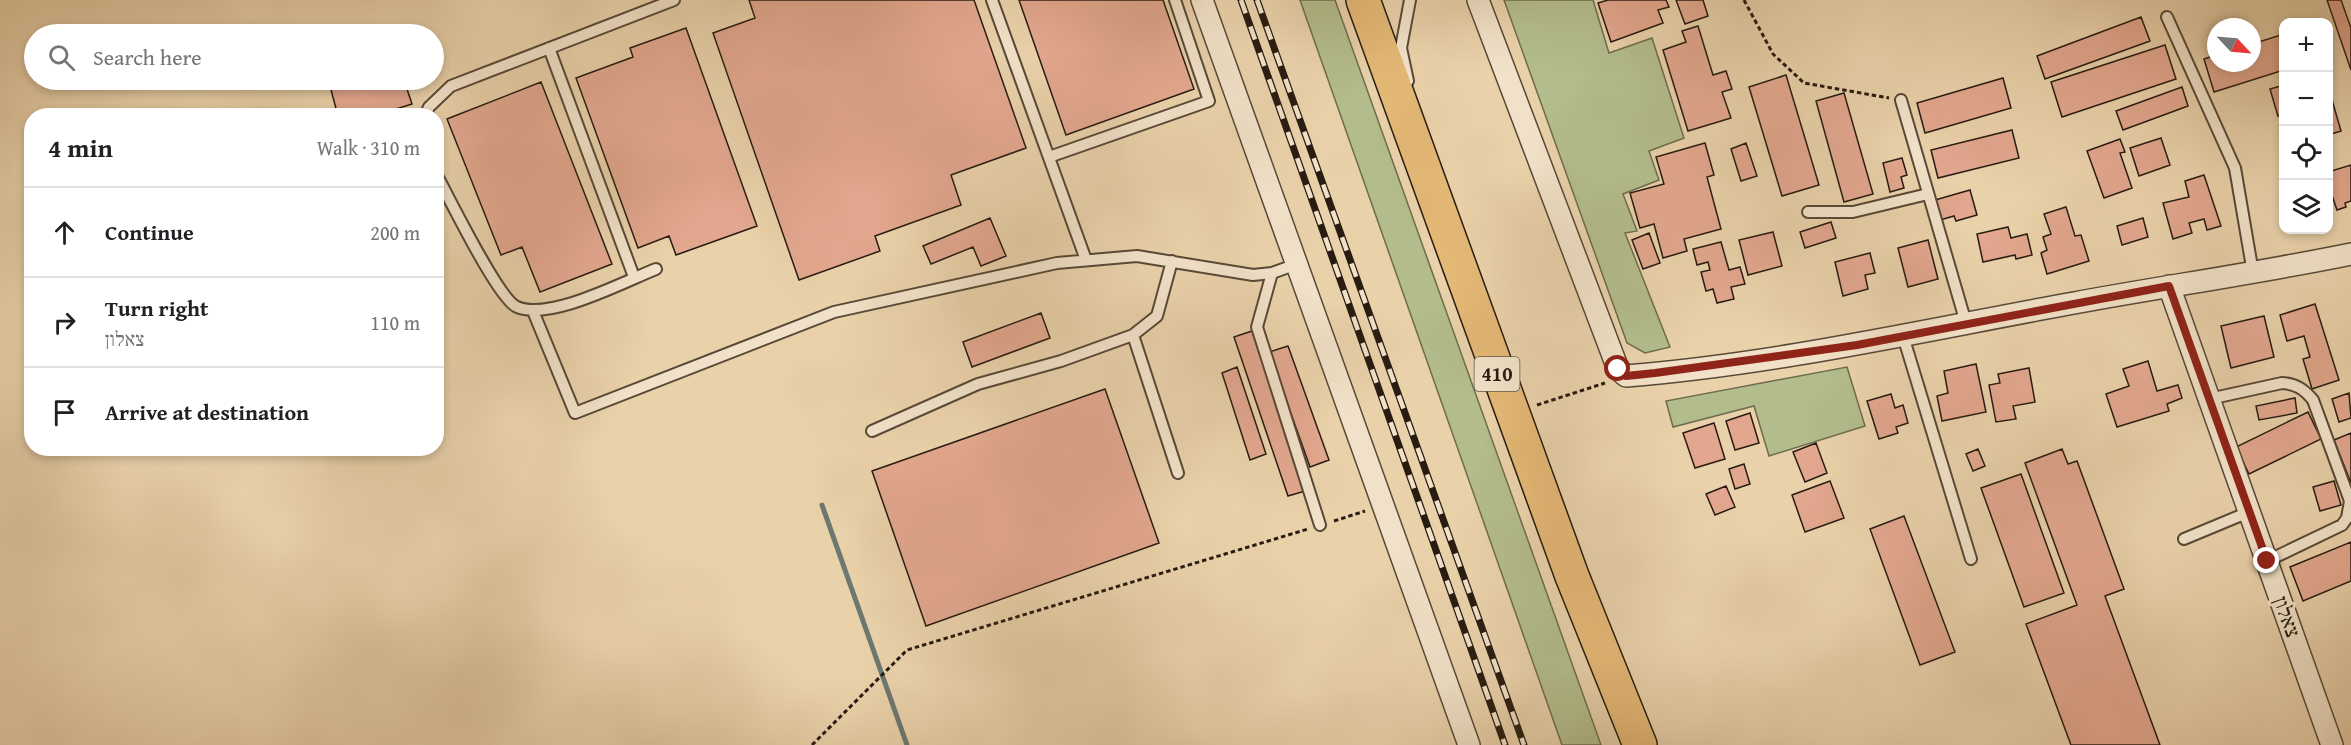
<!DOCTYPE html>
<html lang="en">
<head>
<meta charset="utf-8">
<style>
  body { margin:0; font-family:"Gentium Book Plus","Frank Ruhl Libre",serif; background:#f6f6f6; color:#202124 }
  .controls { position:absolute; right:18px; top:18px; display:grid; overflow:hidden; border-radius:12px; box-shadow:0 3px 9px #0003 }
  .controls button { width:54px; height:54px; display:grid; place-items:center; padding:0; border:0; border-bottom:2px solid #e0e0e0; background:#fff; color:#202124; font:30px sans-serif }
  .compass { position:absolute; left:2207px; top:18px; width:54px; height:54px; border-radius:50%; background:#fff; box-shadow:0 3px 9px #0003; rotate:116deg }
  .stop { position:absolute; width:18px; height:18px; margin:-14px; border:4px solid #8f2418; border-radius:50%; background:#fff }
  .stop.end { background:#8f2418; border-color:#fff; box-shadow:0 2px 6px #0008 }
  .list { margin:0; padding:0; list-style:none }
  h2 { display:flex; justify-content:space-between; align-items:center; height:78px; margin:0; padding:0 24px; font-size:26px }
  h2 small { font-size:20px; font-weight:400; color:#757577 }
  .list li { display:grid; grid-template-columns:39px 1fr auto; gap:18px; align-items:center; box-sizing:border-box; height:90px; padding:0 24px; border-top:2px solid #e0e0e0 }
  .list b { display:block; font-size:22px; white-space:nowrap }
  .list p { margin:0; font-size:20px; white-space:nowrap; color:#757577 }
  .list em { font-size:20px; font-style:normal; color:#757577 }
  .icon { flex:none; width:33px; height:33px; fill:none; stroke:currentColor; stroke-width:2; stroke-linecap:round; stroke-linejoin:round }
  .map { position:relative; flex:none; width:2351px; height:745px; overflow:hidden }
  .search { position:absolute; background:#fff; box-shadow:0 3px 9px #0003; left:24px; top:24px; width:420px; height:66px; display:flex; align-items:center; gap:15px; box-sizing:border-box; padding:0 21px; border-radius:33px; color:#757577; font-size:22px }
  .panel { position:absolute; background:#fff; box-shadow:0 3px 9px #0003; left:24px; top:108px; width:420px; height:348px; border-radius:24px }
  .map>svg:first-child { display:block }
  .green { fill:#b3bc8b; stroke:#6e6c4e; stroke-width:1.5 }
  .lines { fill:none; stroke-linecap:round; stroke-linejoin:round }
  .stream { stroke:#6c7870; stroke-width:5 }
  .building { fill:#e2a78e; stroke:#281c11; stroke-width:1.5 }
  .lane-casing { stroke:#584937; stroke-width:14 }
  .street-casing { stroke:#584937; stroke-width:24 }
  .primary-casing { stroke:#281c11; stroke-width:36 }
  .path { stroke:#281c11; stroke-width:3; stroke-dasharray:4.5 3; stroke-linecap:butt }
  .lane { stroke:#f1e1c8; stroke-width:10 }
  .street { stroke:#f1e1c8; stroke-width:21 }
  .primary { stroke:#e4b875; stroke-width:33 }
  .rail-casing { stroke:#281c11; stroke-width:7 }
  .rail { stroke:#f1e1c8; stroke-width:4.5; stroke-dasharray:14; stroke-linecap:butt }
  .route { stroke:#8f2418; stroke-width:8 }
  .labels { text-anchor:middle; stroke-width:6; stroke-linejoin:round; paint-order:stroke }
  .shield { fill:#f1e1c8; stroke:#645748; stroke-width:1.5 }
  .shield-label { font-size:20px; font-weight:bold; fill:#281c11 }
  .street-label { font-size:21px; fill:#281c11; stroke:#f1e1c8 }
</style>
</head>
<body>
<div class="map">
<svg width="2351" height="745" viewBox="0 0 2351 745">
  <rect width="100%" height="100%" fill="#e9d1aa"/>
  <filter id="stains"><feTurbulence type="fractalNoise" baseFrequency=".00333" numOctaves="4"/><feColorMatrix values="0 0 0 0 .2 0 0 0 0 .09 0 0 0 0 .02 0 0 0 .5 -.17"/></filter>
  <radialGradient id="worn" r=".72"><stop offset=".6" stop-color="#630" stop-opacity="0"/><stop offset="1" stop-color="#630" stop-opacity=".3"/></radialGradient>
  <path class="green" d="M1300 0H1335L1601 745H1562Z
    M1504 0H1593L1609 53 1652 38 1684 138 1649 151 1659 180 1623 194 1637 231 1625 233 1670 347 1645 353 1627 343Z
    M1847 367 1865 426 1769 456 1754 406 1673 427 1666 401Z"/>
  <g class="lines">
    <path class="stream" d="M822 505 907 745"/>
  </g>
  <path class="building" d="M749 0H974L1026 148 951 175 961 205 875 236 880 251 799 280 713 33 755 18Z
    M1019 0H1163L1194 89 1066 135Z
    M1608 0H1666L1669 7 1658 10 1663 23 1611 42 1598 3Z
    M1676 0H1703L1708 16 1685 24Z
    M2327 0H2341L2351 28V70Z
    M2141 17 2150 41 2045 79 2037 56Z
    M1698 26 1713 75 1726 71 1732 89 1722 92 1731 118 1688 131 1663 50 1686 42 1682 31Z
    M686 28 757 226 676 255 669 236 638 248 576 78 633 57 630 48Z
    M2284 34V70L2214 92 2204 59 2216 55V63H2252V44Z
    M2165 45 2176 79 2062 117 2051 82Z
    M1786 75 1819 185 1782 196 1749 87Z
    M2003 78 2011 108 1925 133 1917 103Z
    M351 80H404L412 104 374 116H338L330 86Z
    M541 82 612 264 540 292 522 247 501 255 447 119Z
    M2284 85V114L2278 116 2270 89Z
    M2328 86 2341 131 2328 135Z
    M2182 87 2188 106 2123 130 2116 111Z
    M1844 93 1873 194 1844 202 1816 101Z
    M2012 130 2019 158 1938 178 1931 150Z
    M2161 138 2170 165 2139 176 2130 148Z
    M2120 139 2125 152 2120 153 2132 188 2104 198 2087 151Z
    M1705 143 1714 175 1707 177 1721 229 1684 239 1687 251 1663 258 1654 224 1640 228 1630 193 1664 184 1656 157Z
    M1746 143 1757 176 1741 181 1731 149Z
    M1902 158 1907 175 1901 177 1904 188 1890 192 1883 163Z
    M2351 165V201L2345 203 2346 207 2337 210 2328 184V172Z
    M2204 175 2221 226 2207 230 2204 219 2189 223 2192 233 2173 239 2163 203 2189 197 2185 181Z
    M1970 190 1977 215 1956 221 1954 216 1940 220 1935 200Z
    M2066 207 2075 236 2081 235 2089 261 2047 274 2041 253 2047 250 2043 237 2051 234 2044 214Z
    M990 218 1006 256 981 266 973 247 931 264 923 246Z
    M2143 218 2148 237 2122 245 2117 226Z
    M1831 222 1836 238 1805 248 1800 232Z
    M2008 227 2011 238 2027 234 2032 255 2016 259 2015 255 1983 262 1977 234Z
    M1773 232 1782 266 1748 275 1739 240Z
    M1649 233 1660 263 1643 269 1632 240Z
    M1928 240 1938 279 1908 287 1898 248Z
    M1721 242 1729 270 1740 267 1745 284 1731 287 1734 299 1717 303 1713 289 1706 291 1701 272 1710 270 1708 262 1697 265 1693 249Z
    M1870 253 1875 273 1865 275 1868 289 1843 296 1835 262Z
    M2315 304 2339 380 2312 389 2303 359 2310 357 2304 336 2287 341 2280 315Z
    M1041 313 1050 338 972 367 963 342Z
    M2264 316 2274 357 2231 368 2221 326Z
    M1252 331 1305 491 1288 496 1234 337Z
    M1288 346 1329 460 1310 467 1269 352Z
    M2148 361 2157 391 2178 385 2182 398 2167 404 2169 411 2117 427 2106 394 2129 386 2123 369Z
    M1976 364 1986 412 1942 421 1937 396 1948 393 1944 371Z
    M1237 367 1266 454 1250 460 1222 373Z
    M2029 368 2035 402 2013 406 2016 419 1996 422 1989 385 2000 383 1998 374Z
    M1105 389 1159 543 926 626 872 471Z
    M2349 393 2351 418 2339 422 2332 399Z
    M1891 394 1895 408 1903 405 1908 423 1896 427 1898 433 1879 439 1867 401Z
    M2295 398 2297 413 2259 420 2256 406Z
    M2308 412 2321 439 2249 474 2236 447Z
    M1750 413 1759 443 1735 450 1726 421Z
    M1714 423 1725 459 1695 468 1683 433Z
    M2351 433V483L2334 440Z
    M1816 443 1827 473 1805 482 1793 452Z
    M1978 449 1985 466 1973 471 1966 454Z
    M2062 449 2068 464 2077 461 2124 589 2105 596 2160 745H2071L2026 624 2077 605 2025 463Z
    M1744 464 1750 484 1735 489 1729 469Z
    M2021 474 2064 593 2024 607 1981 488Z
    M1830 481 1844 518 1805 532 1792 495Z
    M2334 481 2341 505 2320 511 2313 487Z
    M1726 486 1735 507 1715 515 1706 494Z
    M1904 516 1955 652 1920 665 1870 529Z
    M2351 542V581L2303 601 2290 567Z"/>
  <g class="lines">
    <g class="lane-casing">
      <path id="lane" d="M992 0 1086 260
        M2167 17 2235 168 2253 273
        M549 48 634 277
        M1408 81 1401 48 1410 0
        M1901 100 1966 323
        M425 116 429 107 451 86 674 0
        M1049 157 1209 101 1175 0
        M436 174C449 197 498 299 517 307 550 321 623 282 656 269
        M1808 212H1853L1928 194
        M1272 273 1257 327 1320 525
        M533 311 575 413 834 312 1057 263 1137 256 1253 275 1272 273 1297 264
        M1133 335 1178 473
        M1903 336 1971 559
        M2209 399 2282 383C2296 384 2304 389 2313 400L2350 501 2347 518 2342 525 2267 561
        M872 431 978 384 1061 361 1133 335 1157 316 1172 261
        M2184 539 2249 512"/>
    </g>
    <g class="street-casing">
      <path id="street" d="M1202 0 1469 745
        M1478 0 1618 369 1626 376C1777 364 1925 330 2074 303 2166 286 2259 273 2351 254
        M2169 286 2332 745"/>
    </g>
    <g class="primary-casing">
      <path id="primary" d="M1363 0 1572 576 1640 745"/>
    </g>
    <path class="path" d="M1744 0 1773 54 1804 83 1889 98
      M1537 405 1605 383
      M1334 521 1365 511
      M812 745 907 650 1308 529"/>
    <use href="#lane" class="lane"/>
    <use href="#street" class="street"/>
    <use href="#primary" class="primary"/>
    <g class="rail-casing">
      <path id="rail" d="M1241 0 1505 745
        M1257 0 1524 745"/>
    </g>
    <use href="#rail" class="rail"/>
  </g>
  <g class="lines">
    <path class="route" d="M1618 369 1626 376 1655 373 1857 345 2169 286 2267 561"/>
  </g>
  <g class="labels">
    <rect class="shield" x="1474.5" y="357" width="45" height="34" rx="4.5"/>
    <g class="shield-label">
      <text x="1497" y="381">410</text>
    </g>
    <g class="street-label">
      <text transform="translate(2287 617) rotate(70)" y="7">צאלון</text>
    </g>
  </g>
  <rect width="100%" height="100%" filter="url(#stains)"/>
  <rect width="100%" height="100%" fill="url(#worn)"/>
</svg>
<div class="controls">
<button>+</button>
<button>−</button>
<button><svg class="icon" aria-label="locate" viewBox="0 0 24 24"><circle cx="12" cy="12" r="6"/><path d="M12 2v4M12 18v4M2 12h4M18 12h4"/></svg></button>
<button><svg class="icon" aria-label="layers" viewBox="0 0 24 24"><path d="M12 4l9 5-9 5-9-5zM3 14l9 5 9-5"/></svg></button>
</div>
<svg class="compass" viewBox="-18 -18 36 36"><path d="M0-13l5 13h-10z" fill="#e53935"/><path d="M0 13l5-13h-10z" fill="#757577"/></svg>
<div class="stop" style="left:1618px;top:369px"></div>
<div class="stop end" style="left:2267px;top:561px"></div>
<div class="search"><svg class="icon" aria-label="search" viewBox="0 0 24 24"><circle cx="10" cy="10" r="6"/><path d="M15 15l6 6"/></svg>Search here</div>
<section class="panel">
<h2>4 min<small>Walk · 310 m</small></h2>
<ul class="list">
<li><svg class="icon" aria-label="ahead" viewBox="0 0 24 24"><path d="M12 20V5M6 11l6-6 6 6"/></svg><div><b>Continue</b></div><em>200 m</em></li>
<li><svg class="icon" aria-label="right" viewBox="0 0 24 24"><path d="M7 20v-9h11M14 6l5 5-5 5"/></svg><div><b>Turn right</b><p>צאלון</p></div><em>110 m</em></li>
<li><svg class="icon" aria-label="arrive" viewBox="0 0 24 24"><path d="M6 21V4h12l-3 4 3 4H6"/></svg><div><b>Arrive at destination</b></div></li>
</ul>
</section>
</div>
</body>
</html>
